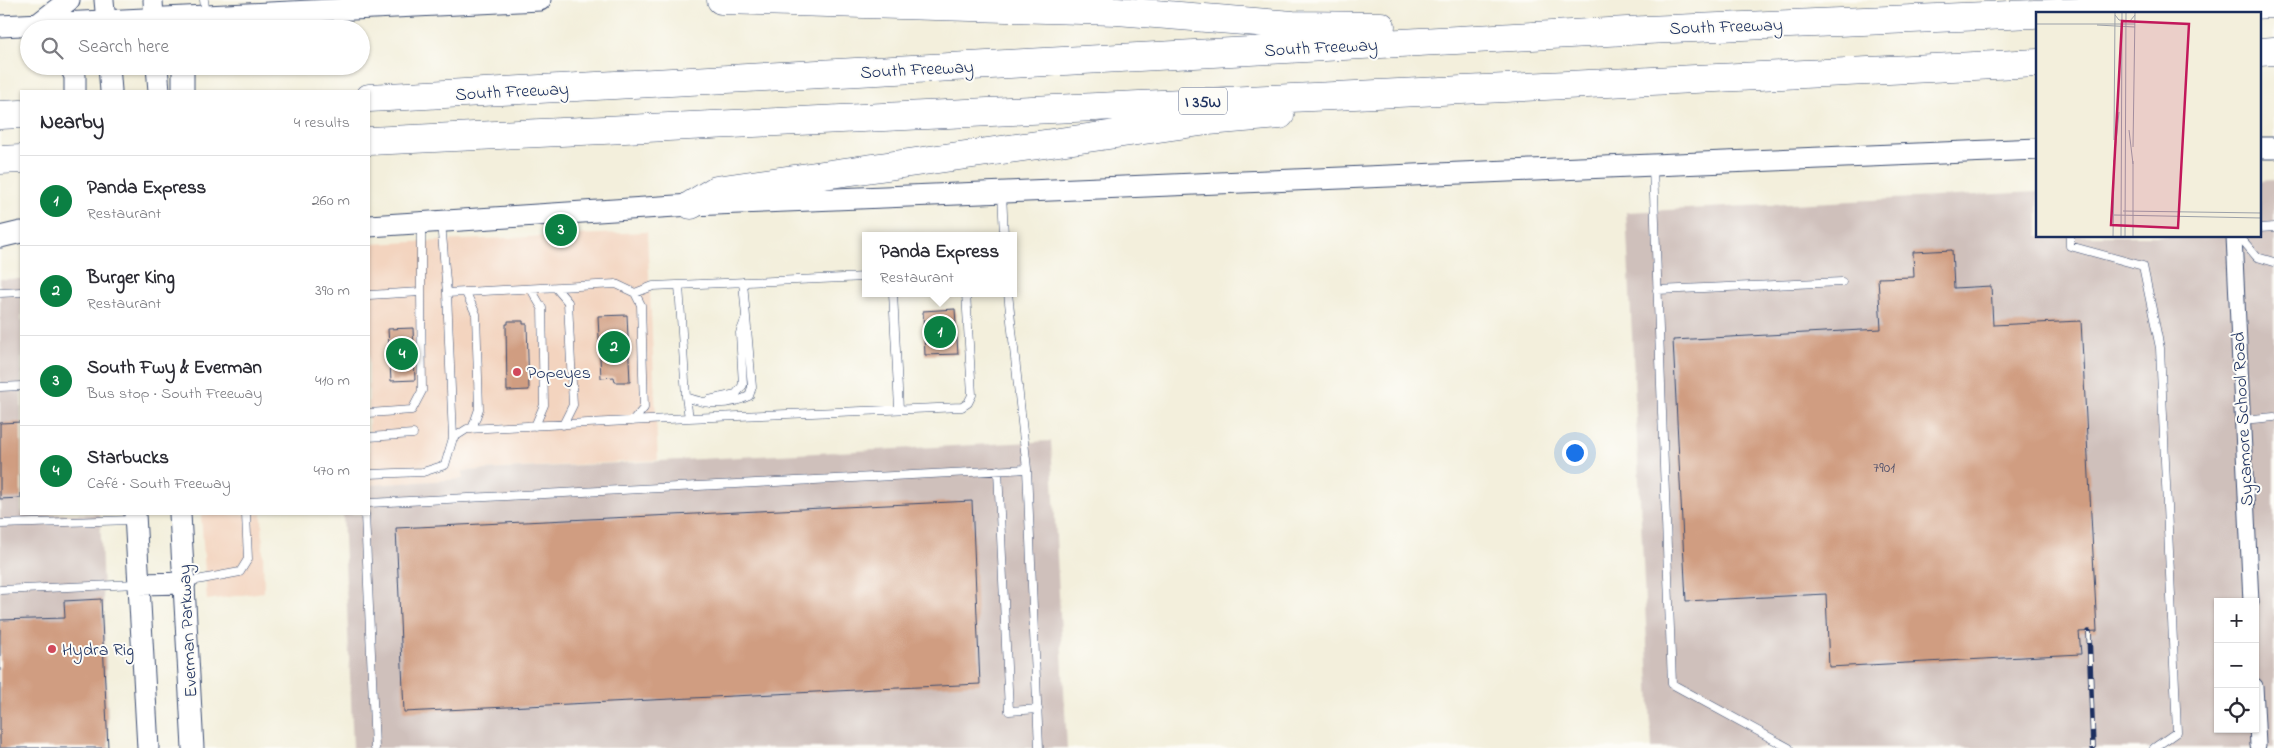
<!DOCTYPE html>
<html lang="en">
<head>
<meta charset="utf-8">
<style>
  body { margin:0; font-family:"Indie Flower",sans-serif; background:#f7f7f7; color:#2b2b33 }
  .controls { position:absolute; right:15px; bottom:15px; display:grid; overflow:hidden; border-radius:0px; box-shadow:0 1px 4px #0004 }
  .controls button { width:45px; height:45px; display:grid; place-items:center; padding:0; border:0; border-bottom:1px solid #e1e1e2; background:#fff; color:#2b2b33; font:25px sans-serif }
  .you { position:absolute; left:1574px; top:452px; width:18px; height:18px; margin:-12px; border:4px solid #fff; border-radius:50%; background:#1a73e8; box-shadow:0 0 0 8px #1a73e833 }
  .badge { display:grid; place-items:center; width:32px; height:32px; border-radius:50%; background:#0b8043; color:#fff; font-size:16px; font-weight:700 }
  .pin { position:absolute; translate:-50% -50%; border:2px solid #fff; box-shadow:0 1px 5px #0006 }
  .popup { position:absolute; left:862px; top:232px; width:155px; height:65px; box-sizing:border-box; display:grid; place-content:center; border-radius:0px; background:#fff; filter:drop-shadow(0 1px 4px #0005); font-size:16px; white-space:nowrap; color:#7c7c81 }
  .popup b { font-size:19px; color:#2b2b33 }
  .popup::after { content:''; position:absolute; left:50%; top:100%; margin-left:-10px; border:10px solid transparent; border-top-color:#fff }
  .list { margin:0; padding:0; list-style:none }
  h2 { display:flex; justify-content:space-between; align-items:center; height:65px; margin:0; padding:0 20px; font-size:21px }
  h2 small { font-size:16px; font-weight:400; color:#7c7c81 }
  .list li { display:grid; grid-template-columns:32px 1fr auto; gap:15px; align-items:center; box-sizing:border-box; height:90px; padding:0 20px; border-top:1px solid #e1e1e2 }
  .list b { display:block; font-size:19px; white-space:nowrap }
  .list p { margin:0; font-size:16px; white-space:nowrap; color:#7c7c81 }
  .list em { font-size:16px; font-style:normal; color:#7c7c81 }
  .icon { flex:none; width:28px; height:28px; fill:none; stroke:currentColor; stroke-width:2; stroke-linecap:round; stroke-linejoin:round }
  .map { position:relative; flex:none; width:2274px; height:748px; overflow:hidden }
  .search { position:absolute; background:#fff; box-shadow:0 1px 4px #0004; left:20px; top:20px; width:350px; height:55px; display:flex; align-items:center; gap:12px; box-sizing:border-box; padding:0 18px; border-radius:28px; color:#7c7c81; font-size:19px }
  .panel { position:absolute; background:#fff; box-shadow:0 1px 4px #0004; left:20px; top:90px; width:350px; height:425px; border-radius:0px }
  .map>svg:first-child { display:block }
  .built { fill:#f3d4bf }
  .industrial { fill:#cfc0bb; fill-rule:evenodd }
  .building { fill:#d09d81 }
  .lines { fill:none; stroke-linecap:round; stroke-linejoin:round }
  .service-casing { stroke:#3b4c71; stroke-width:9 }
  .minor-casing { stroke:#3b4c71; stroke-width:17 }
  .tertiary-casing { stroke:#3b4c71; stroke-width:21 }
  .secondary-casing { stroke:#3b4c71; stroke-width:23 }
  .motorway-casing { stroke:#3b4c71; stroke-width:29 }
  .service { stroke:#fff; stroke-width:8 }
  .minor { stroke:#fff; stroke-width:15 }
  .tertiary { stroke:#fff; stroke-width:19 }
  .secondary { stroke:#fff; stroke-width:21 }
  .motorway { stroke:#fff; stroke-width:28 }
  .rail-casing { stroke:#1b2f5e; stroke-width:5.5 }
  .rail { stroke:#fdfcf7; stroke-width:4; stroke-dasharray:11; stroke-linecap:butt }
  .motorway-bridge-casing { stroke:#3b4c71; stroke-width:29; stroke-linecap:butt }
  .motorway-bridge { stroke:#fff; stroke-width:28 }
  .poi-dot { fill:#d1495b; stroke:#fdfcf7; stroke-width:2 }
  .labels { text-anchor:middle; stroke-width:4; stroke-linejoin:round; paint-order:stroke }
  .number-label { font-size:15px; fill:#484a67 }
  .shield { fill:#fdfcf7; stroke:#5f6c8c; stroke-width:1 }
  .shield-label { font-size:16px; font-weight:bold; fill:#1b2f5e }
  .street-label { font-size:18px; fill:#1b2f5e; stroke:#fdfcf7 }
  .poi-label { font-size:18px; fill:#1b2f5e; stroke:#fdfcf7; text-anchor:start }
  .inset-road { fill:none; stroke:#9da2aa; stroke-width:1 }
  .view { fill:#c2185b; fill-opacity:0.15; stroke:#c2185b; stroke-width:2.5 }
  .inset-edge { fill:none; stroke:#1b2f5e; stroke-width:2.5 }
</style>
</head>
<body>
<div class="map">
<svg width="2274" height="748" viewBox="0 0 2274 748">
  <rect width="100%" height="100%" fill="#fdfcf7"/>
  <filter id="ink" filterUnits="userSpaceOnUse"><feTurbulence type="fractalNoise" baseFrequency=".02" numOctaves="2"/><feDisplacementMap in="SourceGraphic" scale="10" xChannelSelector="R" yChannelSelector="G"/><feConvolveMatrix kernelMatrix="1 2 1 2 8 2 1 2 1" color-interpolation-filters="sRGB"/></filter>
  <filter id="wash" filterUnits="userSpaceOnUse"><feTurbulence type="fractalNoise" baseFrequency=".0096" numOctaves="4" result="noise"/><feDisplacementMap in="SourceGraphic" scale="20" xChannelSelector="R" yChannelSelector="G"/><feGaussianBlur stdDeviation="1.12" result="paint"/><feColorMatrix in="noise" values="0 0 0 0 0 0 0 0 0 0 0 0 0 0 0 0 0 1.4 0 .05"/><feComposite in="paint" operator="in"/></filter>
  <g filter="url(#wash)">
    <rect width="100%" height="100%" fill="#f3efdc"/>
    <path class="built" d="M647 232 658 460 463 471V479L369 485V244Z
      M201 514H262L264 592 207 600Z"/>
    <path class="industrial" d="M2274 180V748H1652L1626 212 2038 192V236H2260V181ZM2218 602H2255V729H2218Z
      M0 279H21V514H100L109 748H0Z
      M1051 441 1067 748H353L343 514H369V485L463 479V471Z"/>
    <g id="blocks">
      <path class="building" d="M1952 250 1954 288 1991 286 1993 325 2081 321 2097 631 2079 632 2081 654 1829 667 1826 594 1686 601 1673 340 1881 329 1878 278 1914 277 1913 252Z
        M955 309 958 354 925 355 923 311Z
        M627 315 630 382H615L614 377 601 378 598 316Z
        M508 321H523V324H527L529 390 507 391 506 324H508Z
        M413 328 415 380 391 381 388 329Z
        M21 422V498L0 499V423Z
        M972 501 980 684 404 712 396 528Z
        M101 599 108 748H0V620L65 618 64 601Z"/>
    </g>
  </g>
  <g filter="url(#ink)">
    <use href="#blocks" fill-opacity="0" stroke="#3b4c71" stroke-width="1"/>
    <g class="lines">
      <g class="service-casing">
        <path id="service" d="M204 0 206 15
          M1653 167 1672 684 1789 748
          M1002 193 1004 236
          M441 222 447 293 453 438
          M2260 228 2274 227
          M2070 236V246L2143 266 2160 348 2177 732 2154 748
          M2239 236 2257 257 2274 262
          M679 285 686 397C707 405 729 406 749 396L752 387 743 282
          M556 288 568 302 573 405 563 425
          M531 289 542 308 544 405 535 426
          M1657 290 1842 282
          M0 293 21 292
          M447 293 616 284 635 293 641 305 644 408 633 421
          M466 293 476 314 479 409 472 429
          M635 293 653 286 866 277
          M893 293 899 409
          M1008 293 1027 469
          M369 295 421 292V225
          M0 387 21 386
          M686 397 689 418
          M709 400 736 394 743 385 740 333 745 320
          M369 413 412 410 422 391 421 292
          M2242 420 2274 417
          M369 437 413 434
          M998 470 1009 711 1038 709
          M369 474 423 472 445 465 453 438 467 429 689 418 962 407 968 403 972 395 966 293
          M369 503 1027 469 1039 748
          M365 514 375 748
          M0 524 133 520
          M186 582 240 572 248 559 246 514
          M0 590 137 584"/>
      </g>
      <g class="minor-casing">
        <path id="minor" d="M2234 236 2251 602
          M2255 686 2258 745"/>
      </g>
      <g class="tertiary-casing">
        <path id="tertiary" d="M104 0 106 22
          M153 0 154 20"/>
      </g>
      <g class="secondary-casing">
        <path id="secondary" d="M38 24 69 0
          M0 26 540 0
          M70 66 75 76V91
          M109 66 111 91
          M157 66 159 91
          M183 66V91
          M2260 148H2274
          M369 226 691 205 2038 149
          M0 237 21 232
          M135 514 148 748
          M180 514 193 748
          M139 584 185 583"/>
      </g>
      <g class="motorway-casing">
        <path id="motorway" d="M721 0 1117 11 1293 25 1381 26
          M2260 52 2274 51
          M369 98 1646 30 2107 11
          M0 115 21 114
          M369 141 2038 63
          M0 160 21 159
          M691 205 716 190 1208 121 1280 115"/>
      </g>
      <use href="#service" class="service"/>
      <use href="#minor" class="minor"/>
      <use href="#tertiary" class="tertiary"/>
      <use href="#secondary" class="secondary"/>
      <use href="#motorway" class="motorway"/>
      <g class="rail-casing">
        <path id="rail" d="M2089 632 2093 748"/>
      </g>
      <use href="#rail" class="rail"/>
      <g class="motorway-bridge-casing">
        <path id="motorway-bridge" d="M2107 11 2274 4"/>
      </g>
      <use href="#motorway-bridge" class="motorway-bridge"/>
    </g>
  </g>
  <g class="poi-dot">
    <circle cx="517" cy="372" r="5"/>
    <circle cx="52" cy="649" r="5"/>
  </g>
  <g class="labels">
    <g class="number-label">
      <text x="1884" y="472">7901</text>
    </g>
    <rect class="shield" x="1179" y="87.5" width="48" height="27" rx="4"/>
    <g class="shield-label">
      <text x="1203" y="107">I 35W</text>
    </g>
    <g class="street-label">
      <text transform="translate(1726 26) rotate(-2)" y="6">South Freeway</text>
      <text transform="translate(1321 47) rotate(-3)" y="6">South Freeway</text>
      <text transform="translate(917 69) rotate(-3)" y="6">South Freeway</text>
      <text transform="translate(512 91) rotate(-3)" y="6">South Freeway</text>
      <text transform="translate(2242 419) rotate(-93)" y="6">Sycamore School Road</text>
      <text transform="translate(187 631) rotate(-93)" y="6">Everman Parkway</text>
    </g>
    <g class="poi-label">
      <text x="527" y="378">Popeyes</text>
      <text x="62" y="655">Hydra Rig</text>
    </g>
  </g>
  <g transform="translate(2036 12)">
    <rect width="225" height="225" fill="#f3efdc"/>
    <path class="inset-road" d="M79 3 83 8 94 9 99 3M0 12H99M61 13 99 15M93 118 97 152M78 128 79 0M97 135 99 0M97 149V225M78 150 83 100M87 199 225 201M78 203 225 206M77 225 78 148M85 225 86 0M89 225 90 0"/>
    <path class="view" d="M86 9 153 12 142 216 75 213Z"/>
    <rect width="225" height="225" class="inset-edge"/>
  </g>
</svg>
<div class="controls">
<button>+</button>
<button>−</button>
<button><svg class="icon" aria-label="locate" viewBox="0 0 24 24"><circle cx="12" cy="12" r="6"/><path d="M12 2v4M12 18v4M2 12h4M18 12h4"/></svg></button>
</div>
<div class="you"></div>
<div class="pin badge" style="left:940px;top:332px">1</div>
<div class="popup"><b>Panda Express</b>Restaurant</div>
<div class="pin badge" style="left:614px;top:347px">2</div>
<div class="pin badge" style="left:561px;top:230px">3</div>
<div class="pin badge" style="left:402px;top:354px">4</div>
<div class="search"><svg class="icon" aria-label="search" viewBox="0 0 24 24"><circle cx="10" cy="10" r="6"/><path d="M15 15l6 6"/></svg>Search here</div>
<section class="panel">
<h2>Nearby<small>4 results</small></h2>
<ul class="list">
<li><span class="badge">1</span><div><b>Panda Express</b><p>Restaurant</p></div><em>260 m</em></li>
<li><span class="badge">2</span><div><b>Burger King</b><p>Restaurant</p></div><em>390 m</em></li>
<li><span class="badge">3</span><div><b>South Fwy &amp; Everman</b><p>Bus stop · South Freeway</p></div><em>410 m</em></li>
<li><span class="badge">4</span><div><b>Starbucks</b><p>Café · South Freeway</p></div><em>470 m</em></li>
</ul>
</section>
</div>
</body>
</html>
